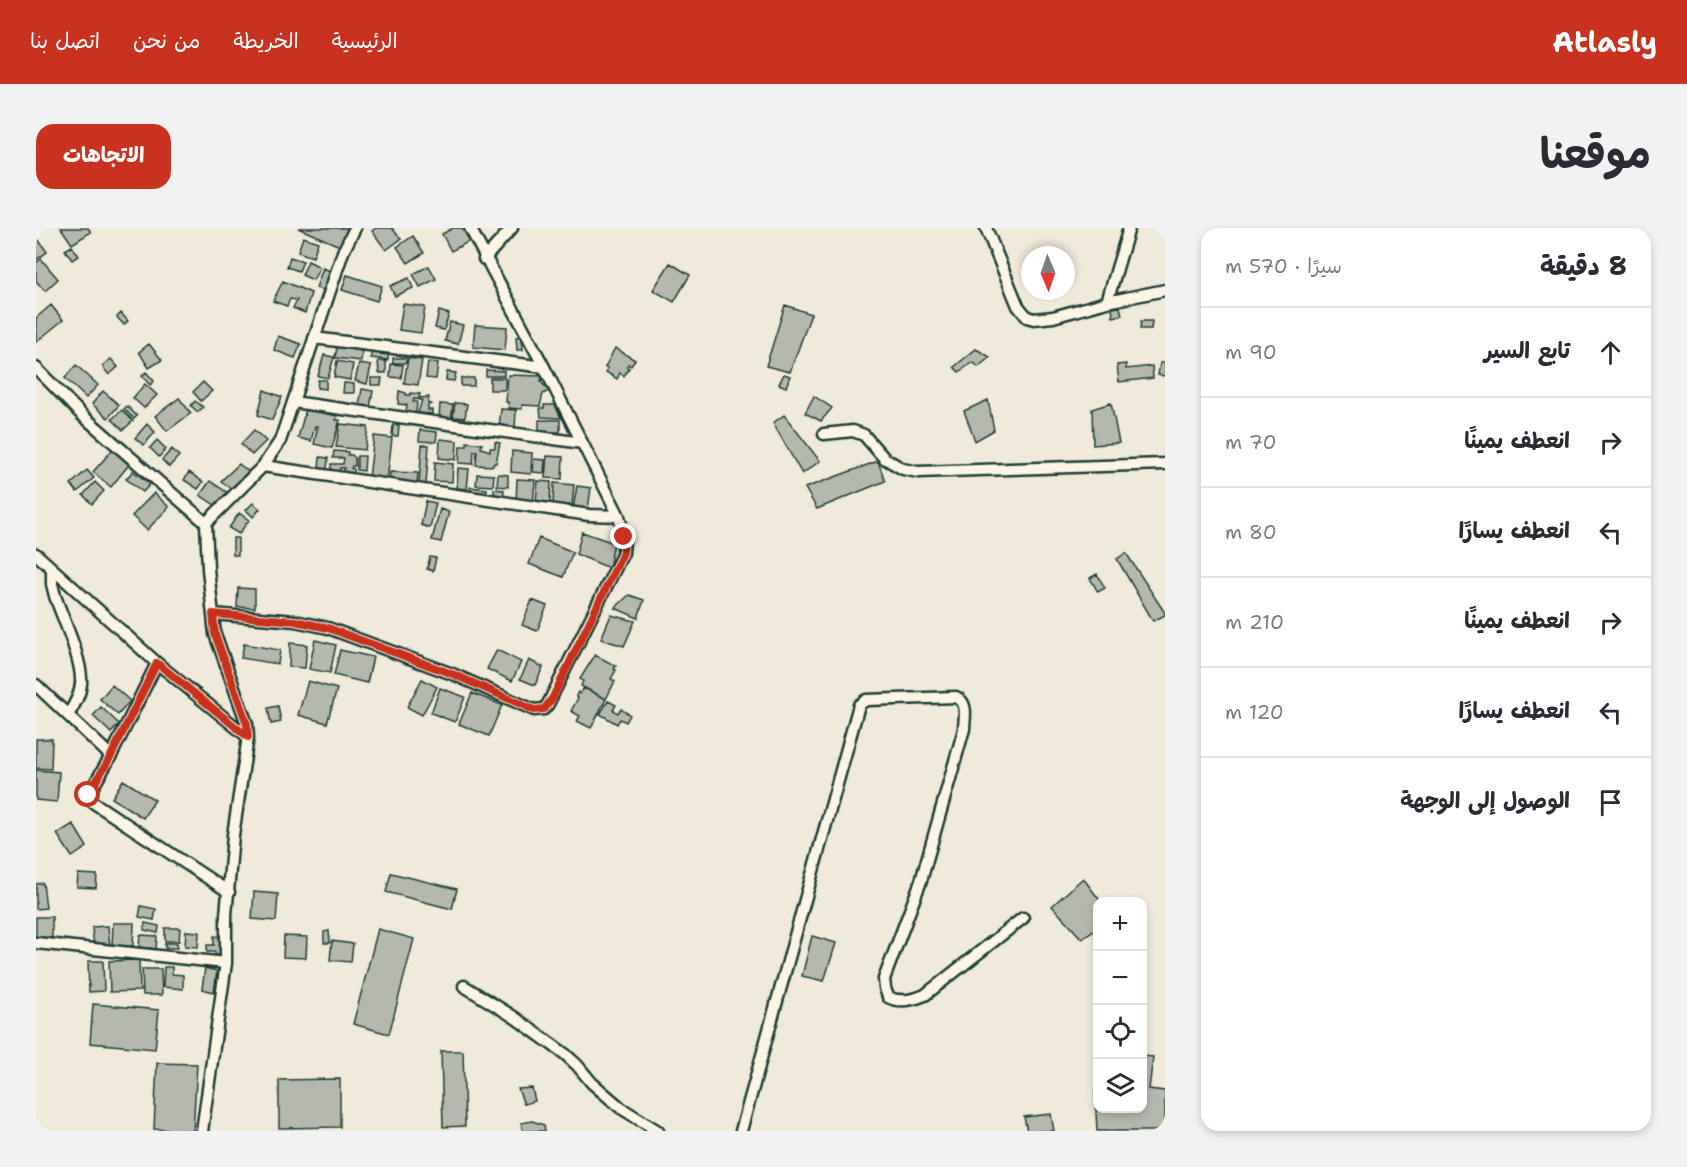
<!DOCTYPE html>
<html lang="ar">
<head>
<meta charset="utf-8">
<style>
  body { margin:0; font-family:"Shantell Sans","Playpen Sans Arabic",sans-serif; background:#f2f2f3; color:#2b2b33; direction:rtl }
  .controls { position:absolute; right:18px; bottom:18px; display:grid; overflow:hidden; border-radius:12px; box-shadow:0 3px 9px #0003 }
  .controls button { width:54px; height:54px; display:grid; place-items:center; padding:0; border:0; border-bottom:2px solid #e1e1e2; background:#fff; color:#2b2b33; font:30px sans-serif }
  .compass { position:absolute; left:985px; top:18px; width:54px; height:54px; border-radius:50%; background:#fff; box-shadow:0 3px 9px #0003; rotate:178deg }
  .stop { position:absolute; width:18px; height:18px; margin:-14px; border:4px solid #c8321e; border-radius:50%; background:#fff }
  .stop.end { background:#c8321e; border-color:#fff; box-shadow:0 2px 6px #0008 }
  .list { margin:0; padding:0; list-style:none }
  h2 { display:flex; justify-content:space-between; align-items:center; height:78px; margin:0; padding:0 24px; font-size:26px }
  h2 small { font-size:20px; font-weight:400; color:#7c7c81 }
  .list li { display:grid; grid-template-columns:39px 1fr auto; gap:18px; align-items:center; box-sizing:border-box; height:90px; padding:0 24px; border-top:2px solid #e1e1e2 }
  .list b { display:block; font-size:22px; white-space:nowrap }
  .list em { font-size:20px; font-style:normal; color:#7c7c81 }
  .icon { flex:none; width:33px; height:33px; fill:none; stroke:currentColor; stroke-width:2; stroke-linecap:round; stroke-linejoin:round }
  .map { position:relative; flex:none; width:1129px; height:903px; overflow:hidden; direction:ltr; border-radius:18px }
  header { display:flex; align-items:center; gap:36px; box-sizing:border-box; height:84px; padding:0 30px; background:#c8321e; color:#fff }
  header strong { font-size:28px }
  nav { display:flex; gap:33px; margin-inline-start:auto; font-size:21px }
  .intro { display:flex; align-items:center; justify-content:space-between; box-sizing:border-box; height:144px; padding:0 36px }
  h1 { margin:0; font-size:42px }
  .button { padding:15px 27px; border-radius:18px; background:#c8321e; color:#fff; font-size:21px; font-weight:700 }
  main { display:flex; gap:36px; padding:0 36px }
  aside { flex:1; background:#fff; border-radius:18px; box-shadow:0 3px 9px #0003 }
  .map>svg:first-child { display:block }
  .building { fill:#b5b9ad; stroke:#1f3d34; stroke-width:1.5 }
  .lines { fill:none; stroke-linecap:round; stroke-linejoin:round }
  .minor-casing { stroke:#1f3d34; stroke-width:15 }
  .minor { stroke:#fcf5e5; stroke-width:10 }
  .route { stroke:#c8321e; stroke-width:8 }
</style>
</head>
<body>
<header>
<strong>Atlasly</strong>
<nav><a>الرئيسية</a><a>الخريطة</a><a>من نحن</a><a>اتصل بنا</a></nav>
</header>
<div class="intro"><h1>موقعنا</h1><a class="button">الاتجاهات</a></div>
<main>
<aside>
<h2>8 دقيقة<small>سيرًا · 570 m</small></h2>
<ul class="list">
<li><svg class="icon" aria-label="ahead" viewBox="0 0 24 24"><path d="M12 20V5M6 11l6-6 6 6"/></svg><div><b>تابع السير</b></div><em>90 m</em></li>
<li><svg class="icon" aria-label="right" viewBox="0 0 24 24"><path d="M7 20v-9h11M14 6l5 5-5 5"/></svg><div><b>انعطف يمينًا</b></div><em>70 m</em></li>
<li><svg class="icon" aria-label="left" viewBox="0 0 24 24"><path d="M17 20v-9H6M10 6l-5 5 5 5"/></svg><div><b>انعطف يسارًا</b></div><em>80 m</em></li>
<li><svg class="icon" aria-label="right" viewBox="0 0 24 24"><path d="M7 20v-9h11M14 6l5 5-5 5"/></svg><div><b>انعطف يمينًا</b></div><em>210 m</em></li>
<li><svg class="icon" aria-label="left" viewBox="0 0 24 24"><path d="M17 20v-9H6M10 6l-5 5 5 5"/></svg><div><b>انعطف يسارًا</b></div><em>120 m</em></li>
<li><svg class="icon" aria-label="arrive" viewBox="0 0 24 24"><path d="M6 21V4h12l-3 4 3 4H6"/></svg><div><b>الوصول إلى الوجهة</b></div></li>
</ul>
</aside>
<div class="map">
<svg width="1129" height="903" viewBox="0 0 1129 903">
  <rect width="100%" height="100%" fill="#efeada"/>
  <filter id="ink" filterUnits="userSpaceOnUse"><feTurbulence type="fractalNoise" baseFrequency=".0167" numOctaves="2"/><feDisplacementMap in="SourceGraphic" scale="12" xChannelSelector="R" yChannelSelector="G"/><feConvolveMatrix kernelMatrix="1 2 1 2 8 2 1 2 1" color-interpolation-filters="sRGB"/></filter>
  <g filter="url(#ink)">
    <path class="building" d="M25 0H52L55 4 36 16Z
      M262 0H314L306 19Z
      M340 0H356L365 11 350 22 336 3Z
      M417 0H427L434 13 415 23 406 6Z
      M377 8 388 25 372 35 361 19Z
      M267 9 282 14 277 29 262 24Z
      M2 11 11 24 0 32V12Z
      M36 18 43 28 36 32 29 22Z
      M254 29 267 33 263 43 251 39Z
      M5 31 22 51 9 63 0 53V35Z
      M272 33 284 39 277 52 266 47Z
      M634 35 654 47 638 74 617 62Z
      M393 38 400 51 384 59 377 46Z
      M287 40 297 44 291 63 280 60Z
      M311 47 346 58 341 73 306 62Z
      M373 50 377 60 359 68 354 58Z
      M247 53 275 65 269 85 257 80 261 72 254 71 251 78 237 73Z
      M367 76 389 79 385 105 363 102Z
      M15 77 27 92 0 114V90Z
      M749 77 775 86 754 144 730 138Z
      M1084 79 1086 87 1077 89 1076 80Z
      M403 83 413 86 408 102 399 100Z
      M85 85 92 93 88 97 81 89Z
      M1105 93H1116L1115 101H1104Z
      M414 94 427 97 422 116 409 113Z
      M439 97 471 99 469 122 437 119Z
      M242 108 265 116 259 130 238 122Z
      M486 108 487 122H481L480 109Z
      M113 116 126 132 113 140 103 124Z
      M301 119 326 123 325 133 299 130Z
      M579 120 599 132 595 138 592 136 591 139 593 140 588 148 584 145 581 151 570 144 572 140 569 139Z
      M940 121 954 129 942 139 937 134 923 144 918 139Z
      M335 125 352 127V132L335 130Z
      M288 127 298 129 292 150 282 148Z
      M357 130H370V135H357Z
      M372 130 386 132 382 157 368 155Z
      M75 131 82 139 73 147 66 138Z
      M301 133 317 136 314 152 298 149Z
      M342 133H350V145H343Z
      M392 134 402 135 400 151 390 150Z
      M1124 135H1129V148L1122 147Z
      M323 136 335 138 331 156 319 153Z
      M355 136 367 137 365 150 354 149Z
      M1090 136V141L1116 138 1117 150 1083 154 1081 137Z
      M40 137 62 157 50 170 29 150Z
      M450 142 468 143V148H450Z
      M110 144 118 153 114 157 106 148Z
      M411 144 420 145 418 153 410 152Z
      M748 146 754 148 750 159 743 156Z
      M472 147 506 148 505 154 513 163 507 166 504 178 486 177V181L473 180 472 174H470Z
      M335 150H346L345 157H335Z
      M425 150H438V158H425Z
      M454 150H469V162H454Z
      M282 152H290V161L281 160Z
      M167 154 176 163 165 173 157 164Z
      M308 155 318 156V165H307Z
      M109 156 121 167 108 180 97 170Z
      M326 161 337 163 334 180 323 178Z
      M228 162 246 169 236 192 222 187Z
      M67 163 83 177 72 190 56 176Z
      M363 163 370 165V167H374V165L384 166 383 170 393 169 392 175 395 176 392 177V182H396V186L382 185 386 172 378 171 377 174H381L380 185 370 184 371 177 362 176Z
      M778 168 796 180 785 193 769 185Z
      M143 170 155 185 131 203 119 188Z
      M952 172 958 202 939 213 928 183Z
      M159 173 167 179 162 184 155 178Z
      M419 175 431 176 429 190 417 189Z
      M1075 175 1083 215 1057 217 1056 181Z
      M404 176 417 177 415 193 403 191Z
      M508 177H519L525 190 505 189 504 180H508Z
      M91 178 101 188 98 191 88 181Z
      M270 181 301 188 300 192H304L296 220 278 216 282 198H279L275 213 262 210Z
      M465 181 480 182 479 201 463 200Z
      M86 182 97 193 87 202 76 191Z
      M748 187 784 233 766 246 737 195Z
      M503 192H524V204H503Z
      M111 196 119 204 108 217 99 210Z
      M304 196 332 199 329 222 300 219Z
      M357 197H363L362 208H356Z
      M218 202 230 213 216 227 205 216Z
      M384 202 401 204 400 214 383 213Z
      M338 208 356 210 351 252 333 250Z
      M404 211 421 213 420 232 403 230Z
      M121 212 130 221 123 229 114 220Z
      M431 214 446 216 445 220 454 223V220H459V214L464 215 460 235H458L457 238 440 237 441 223H438L437 236 423 235 424 218H431Z
      M386 217H393L390 256H383Z
      M78 220 95 234 75 259 57 244Z
      M136 221 143 228 133 239 126 232Z
      M298 223 312 224V227H316L319 230V238H316L315 240 318 241V246L307 244 309 240H304V244L295 243V236H307L308 230H297Z
      M476 223 496 225 495 246 475 244Z
      M321 228H329L328 243 321 242Z
      M511 228 527 229 526 251 509 250Z
      M284 229 292 230 291 241 283 240Z
      M498 231 509 232 508 245 497 244Z
      M842 233 849 253 781 281 769 260Z
      M399 234 417 236 416 254 398 253Z
      M203 236 213 244 195 260 185 253Z
      M422 240 433 241 431 261 421 260Z
      M51 242 58 250 41 264 35 256Z
      M97 243 114 256 107 264 90 251Z
      M153 244 167 254 162 261 148 252Z
      M354 244 382 245 381 255 353 253Z
      M441 246 458 247 457 258 440 257Z
      M462 246 472 247V259L461 258Z
      M481 251 499 252 497 276 480 275Z
      M174 253 192 265 182 279 164 267Z
      M502 253 515 254 514 274 500 273Z
      M59 254 68 263 56 276 47 267Z
      M518 255 538 257 536 277 517 276Z
      M541 258 555 260 552 281H537Z
      M434 259 451 261 450 270 433 269Z
      M458 261 468 262 467 272 458 271Z
      M118 265 133 279 111 302 96 288Z
      M390 273 400 275 394 300 385 297Z
      M217 275 224 281 217 289 210 282Z
      M404 281 413 284 405 314 396 312Z
      M203 285 213 292 203 306 193 300Z
      M546 304 578 315 573 340 540 326Z
      M197 310H202V327H197Z
      M503 310 537 324 527 349 493 336Z
      M1090 325 1129 385V387L1117 393 1081 331Z
      M394 329 400 330 397 343 391 341Z
      M1061 346 1069 360 1062 364 1054 350Z
      M202 360 219 361V380L201 379Z
      M593 367 608 372 602 390 579 380Z
      M496 372 511 378 501 403 486 397Z
      M575 387 599 393 588 418 565 411Z
      M279 412 300 417 294 445 273 441Z
      M254 415 271 417 269 440 253 439Z
      M208 416 244 422 242 436 205 430Z
      M304 422 337 429 331 455 298 447Z
      M461 422 485 434 476 453 451 441Z
      M559 427 580 438 578 441 580 442 575 451 579 453 570 471 545 458 547 453 544 451Z
      M493 432 507 439 499 457 484 451Z
      M386 451 401 459 386 487 371 479Z
      M272 453 301 461 291 495 262 487Z
      M76 457 94 473 82 487 64 471Z
      M404 460 429 469 419 494 395 485Z
      M548 460 570 471 555 500 541 493 544 488 535 483 542 470 540 468 542 464 544 466Z
      M436 465 466 477 453 508 423 496Z
      M572 473 580 477 577 482 582 485 585 481 594 487 590 494 584 491 581 496 564 486Z
      M242 478 245 494 235 496 232 480Z
      M65 479 83 496 75 505 57 488Z
      M0 511H16L15 541 0 540Z
      M0 542 23 544 21 574 0 572Z
      M87 552 119 572 107 590 76 570Z
      M37 596 51 619 36 629 21 606Z
      M355 645 421 661 416 681 350 664Z
      M42 646 61 647 60 660 41 659Z
      M1047 650 1065 674H1062V700L1046 711 1016 678Z
      M7 655 10 680 0 681V656Z
      M218 664 242 666 240 693 216 691Z
      M105 678 120 681 118 692 103 689Z
      M0 689H16V712H0Z
      M77 695H98L97 718H76Z
      M109 695 123 698 122 705 108 702Z
      M72 698 74 719 58 720 56 699Z
      M129 700H144L143 713H129Z
      M342 701 378 711 353 806 317 796Z
      M150 703 163 704 162 719 149 718Z
      M293 703 294 715H288V704Z
      M104 707 121 708 120 721 103 719Z
      M178 708 185 709 184 727H179V724H171V717H178Z
      M248 708 271 709 270 730 247 729Z
      M776 708 800 715 788 753 766 748Z
      M296 713 317 716 315 734 294 732Z
      M129 715H141L142 720H129Z
      M103 732 104 763 74 764 73 733Z
      M52 733H67L68 763 53 764Z
      M128 739H136V746L147 747V761L127 759Z
      M169 740 181 743 178 764 166 761Z
      M106 741H125L126 767H107Z
      M57 776 123 782 119 821 54 815Z
      M405 823H427L429 898 407 899Z
      M1106 828 1117 829 1113 861 1129 863V903H1061L1059 864H1062V880H1106Z
      M121 835 161 836 157 903 118 901Z
      M304 851V899L243 900V852Z
      M496 860 499 873 488 876 482 861Z
      M1015 886 1018 903H991L988 889Z
      M496 893 508 897 509 903H487L485 895Z"/>
    <g class="lines">
      <g class="minor-casing">
        <path id="minor" d="M950 0 982 78 991 89 998 91 1017 89 1071 74 1129 62
          M448 31 476 0
          M1071 74 1093 0
          M278 110 508 139
          M0 140 46 187 170 295
          M257 174 546 215
          M788 206 817 203 828 207 848 230 867 241 882 244 1129 236
          M227 238 553 287 583 288
          M0 326 121 435 212 509
          M16 342V356L19 368C27 391 47 433 45 456 44 467 38 478 32 487
          M177 386 259 393 292 400 419 447 498 482 508 481 512 476 587 325 588 309 583 288 508 139 434 0
          M121 435 75 528 52 567 55 573 193 664
          M0 457 75 528
          M0 715 190 735
          M428 758 478 789 529 826 541 837 556 855 585 880 622 903
          M166 903 190 735V687L197 607 212 509 211 496 179 406 172 341 170 295 227 238 244 213 307 24 319 0
          M705 903 823 477 830 472 920 469C933 475 928 490 928 501L885 653 848 751 849 760 852 769C863 775 878 772 889 767L987 690"/>
      </g>
      <use href="#minor" class="minor"/>
    </g>
  </g>
  <g class="lines" filter="url(#ink)">
    <path class="route" d="M52 567 75 528 121 435 212 509 211 496 179 406 177 386 259 393 292 400 419 447 498 482 508 481 516 471 587 325 588 309"/>
  </g>
</svg>
<div class="controls">
<button>+</button>
<button>−</button>
<button><svg class="icon" aria-label="locate" viewBox="0 0 24 24"><circle cx="12" cy="12" r="6"/><path d="M12 2v4M12 18v4M2 12h4M18 12h4"/></svg></button>
<button><svg class="icon" aria-label="layers" viewBox="0 0 24 24"><path d="M12 4l9 5-9 5-9-5zM3 14l9 5 9-5"/></svg></button>
</div>
<svg class="compass" viewBox="-18 -18 36 36"><path d="M0-13l5 13h-10z" fill="#e53935"/><path d="M0 13l5-13h-10z" fill="#7c7c81"/></svg>
<div class="stop" style="left:52px;top:567px"></div>
<div class="stop end" style="left:588px;top:309px"></div>
</div>
</main>
</body>
</html>
